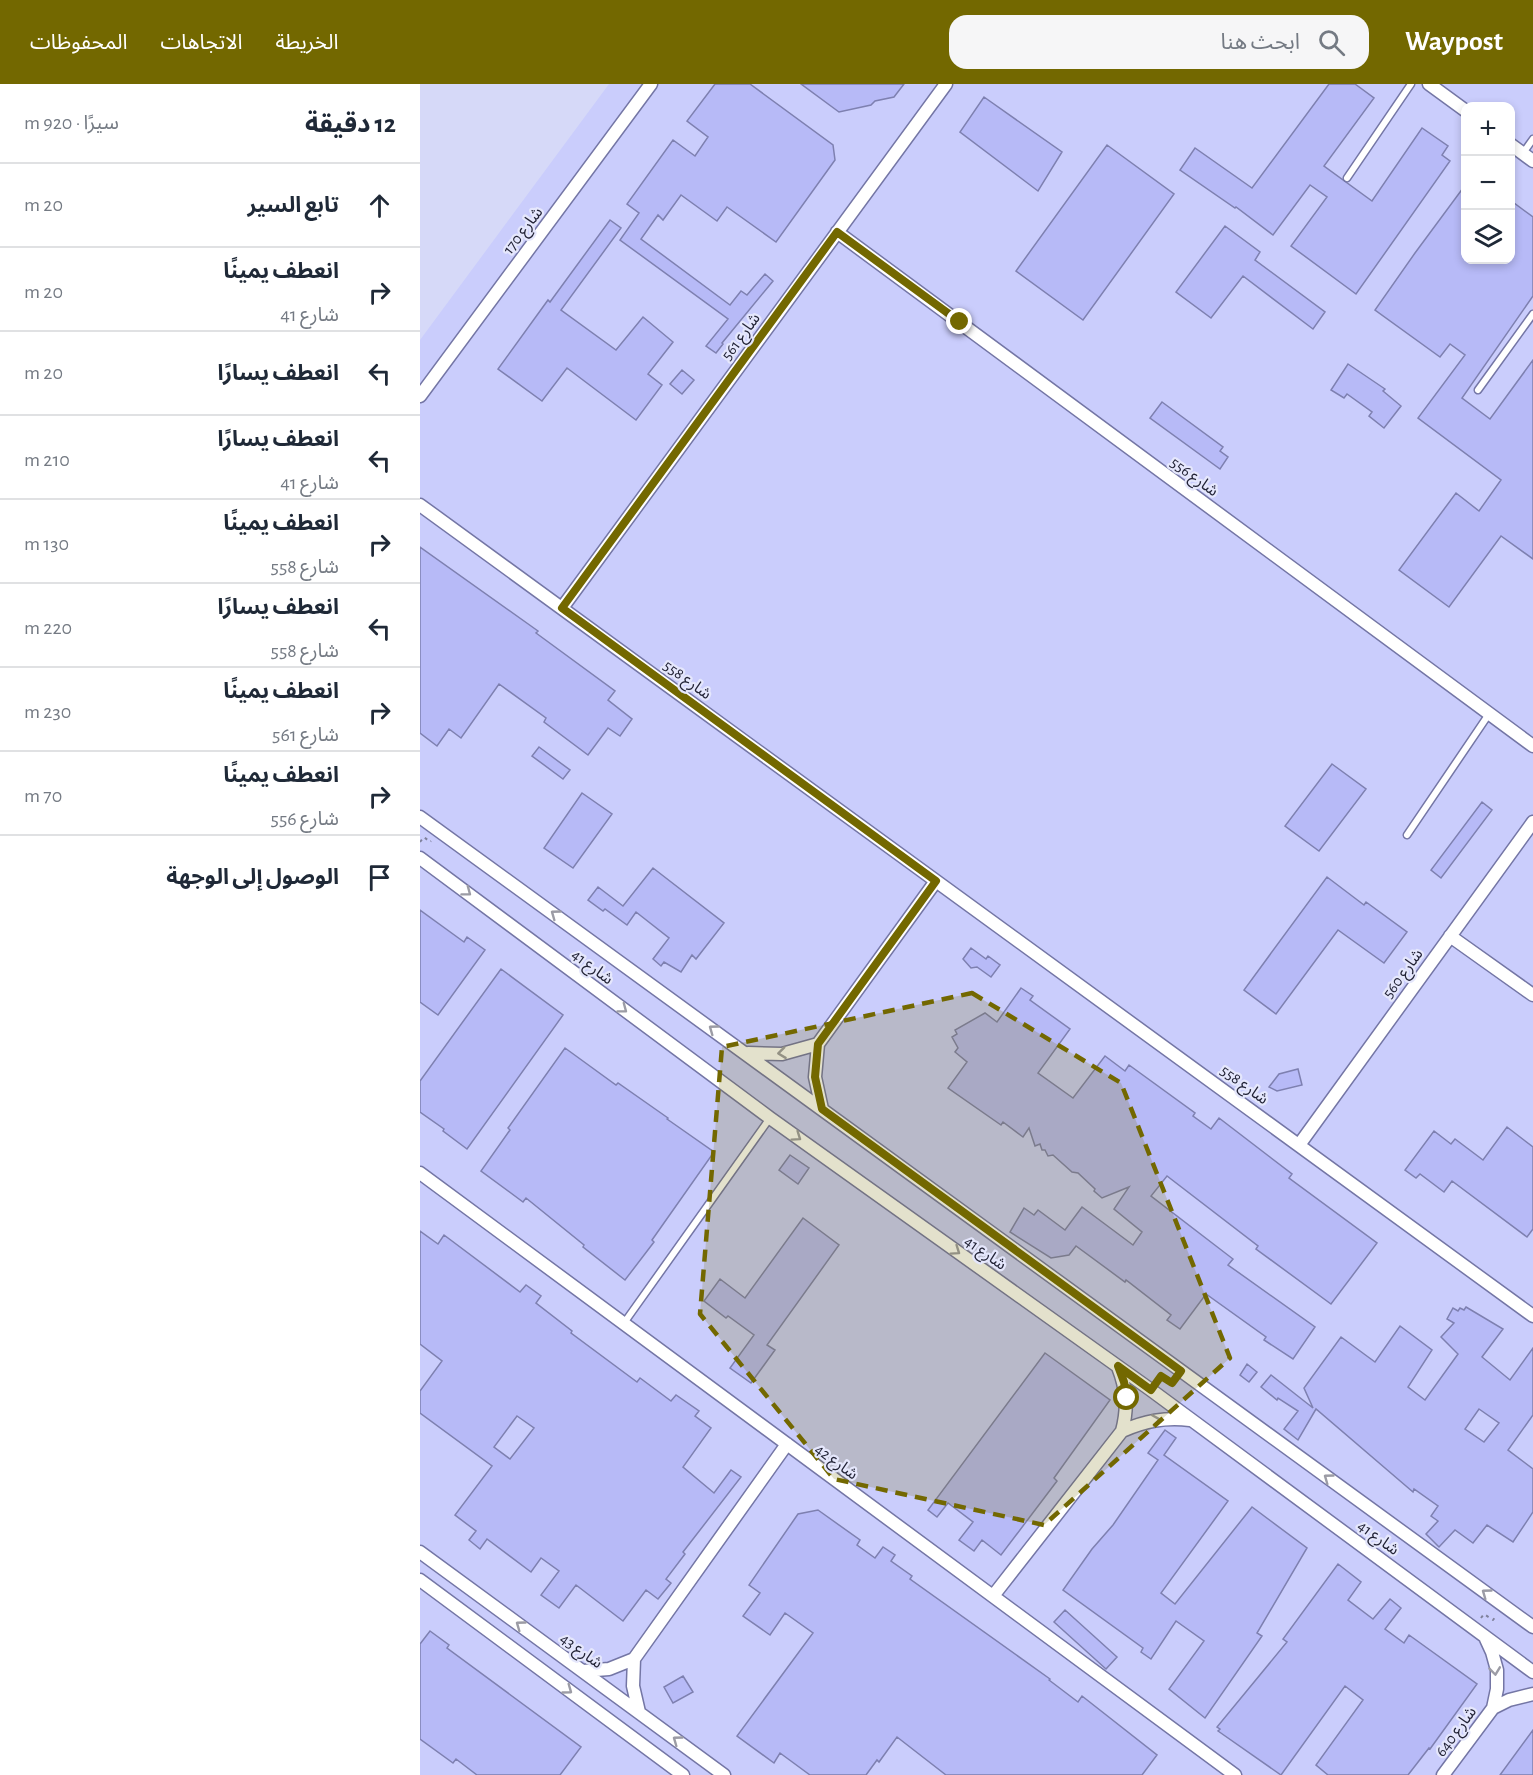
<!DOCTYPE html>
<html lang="ar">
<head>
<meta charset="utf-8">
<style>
  body { margin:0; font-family:"Alegreya Sans","Noto Sans Arabic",sans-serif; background:#f6f6f7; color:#1f2937; direction:rtl }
  .controls { position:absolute; right:18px; top:18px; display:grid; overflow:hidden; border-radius:12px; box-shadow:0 3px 9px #0003 }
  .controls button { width:54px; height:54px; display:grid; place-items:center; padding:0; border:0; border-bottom:2px solid #e0e1e3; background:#fff; color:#1f2937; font:30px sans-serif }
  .stop { position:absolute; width:18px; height:18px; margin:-14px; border:4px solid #736800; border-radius:50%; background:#fff }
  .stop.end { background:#736800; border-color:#fff; box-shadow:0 2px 6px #0008 }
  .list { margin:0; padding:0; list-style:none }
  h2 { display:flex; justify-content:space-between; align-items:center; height:78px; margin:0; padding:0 24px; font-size:26px }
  h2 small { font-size:20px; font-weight:400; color:#747a83 }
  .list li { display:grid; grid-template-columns:39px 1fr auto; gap:18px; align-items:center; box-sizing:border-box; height:84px; padding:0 24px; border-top:2px solid #e0e1e3 }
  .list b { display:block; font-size:22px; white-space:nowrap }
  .list p { margin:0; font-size:20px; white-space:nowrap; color:#747a83 }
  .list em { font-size:20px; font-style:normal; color:#747a83 }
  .icon { flex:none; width:33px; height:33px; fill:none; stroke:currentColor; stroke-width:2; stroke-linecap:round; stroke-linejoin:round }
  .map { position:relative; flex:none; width:1113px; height:1691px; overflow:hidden; direction:ltr }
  header { display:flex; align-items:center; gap:36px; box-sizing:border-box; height:84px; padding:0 30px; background:#736800; color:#fff }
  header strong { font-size:28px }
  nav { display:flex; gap:33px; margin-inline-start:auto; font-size:21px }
  .search { width:420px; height:54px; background:#f6f6f7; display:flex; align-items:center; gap:15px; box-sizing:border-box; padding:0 21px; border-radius:18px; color:#747a83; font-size:22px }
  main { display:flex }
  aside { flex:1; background:#fff }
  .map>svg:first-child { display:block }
  .built { fill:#cacdfc; fill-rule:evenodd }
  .building { fill:#b7baf7; stroke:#7e80b0; stroke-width:1.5; fill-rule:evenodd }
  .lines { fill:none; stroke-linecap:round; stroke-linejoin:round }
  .service-casing { stroke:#7476a5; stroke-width:9 }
  .minor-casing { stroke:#7476a5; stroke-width:15 }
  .path { stroke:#7f819b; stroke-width:2; stroke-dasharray:3 4.5; stroke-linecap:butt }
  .service { stroke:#fff; stroke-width:6 }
  .minor { stroke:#fff; stroke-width:12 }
  .oneway { stroke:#9c9ca5 }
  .route { stroke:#736800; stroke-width:8 }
  .marked { fill:#736800; fill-opacity:0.2; stroke:#736800; stroke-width:4.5; stroke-dasharray:12 8; stroke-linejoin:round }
  .labels { text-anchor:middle; stroke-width:4.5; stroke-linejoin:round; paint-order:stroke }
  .street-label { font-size:16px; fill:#222336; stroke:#e5e7fc }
</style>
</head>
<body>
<header>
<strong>Waypost</strong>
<div class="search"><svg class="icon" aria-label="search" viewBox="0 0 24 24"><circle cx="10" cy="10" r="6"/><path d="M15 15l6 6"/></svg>ابحث هنا</div>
<nav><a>الخريطة</a><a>الاتجاهات</a><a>المحفوظات</a></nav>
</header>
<main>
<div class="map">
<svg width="1113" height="1691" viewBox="0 0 1113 1691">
  <rect width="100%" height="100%" fill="#d6d9f8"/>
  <path class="built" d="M189 0H1113V1691H0V256ZM1046 22H1090V176H1046Z"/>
  <path class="building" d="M295 0H330L413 61 415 76 356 158 307 123 297 137 261 111 243 136 238 131 221 155 310 221 321 207 327 211 345 190 353 197 302 259 303 260 296 269 286 262 308 235 200 156 219 129 207 120 253 56 275 72 288 53 267 37Z
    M381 0H484L474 13 455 17 451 21 419 28Z
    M909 0H935L954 14 904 82 952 117 1002 44 1028 62 1022 71 1030 77 936 210 871 162 907 113 890 101 853 151 816 123 815 124 760 86 775 64 832 104Z
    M564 13 642 68 618 107 540 48Z
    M687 61 754 110 663 236 596 187Z
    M1046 100V176H1090V116L1113 133V212L1042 314 1070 335 1113 276V475L1081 452 1029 523 979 486 1036 409 1059 427 1081 396 998 334 1045 271 1030 260 1020 273 955 226 995 169Z
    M190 136 201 144 141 226 196 266 223 233 253 258 228 290 242 301 216 336 147 284 122 317 78 285 128 216 130 218Z
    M805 142 840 168 835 176 905 228 893 245 823 192 791 234 756 208Z
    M928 280 965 305 963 307 981 322 964 344 949 332 952 328 927 310 924 314 911 306Z
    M262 286 274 296 262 310 250 300Z
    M742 318 803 363 800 367 808 373 800 385 730 334Z
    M0 463 118 547 116 549 195 607 188 616 212 635 200 652 188 644 168 671 124 638 126 634 79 600 41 654 29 645 17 662 0 649Z
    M119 663 150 686 143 695 112 672Z
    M912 680 946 705 899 767 865 742Z
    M162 709 192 730 153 784 124 764Z
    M1062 718 1072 726 1021 794 1011 786Z
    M233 784 304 839 276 875 272 871 261 888 244 878 241 882 233 875 249 854 216 828 207 841 185 825 183 827 168 816 178 803 203 822Z
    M907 793 944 821 946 818 987 848 964 879 918 846 856 930 824 906Z
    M0 826 44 858 47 853 65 866 18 931 0 918Z
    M551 864 566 875 568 872 580 881 571 893 557 883 551 884 543 875Z
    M81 885 143 931 47 1065 23 1047 24 1045 0 1028V997Z
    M601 904 613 912 610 916 650 945 618 989 653 1014 685 972 705 987 709 981 775 1029 773 1032 791 1045 799 1034 872 1090 869 1094 957 1159 911 1220 836 1165 838 1162 747 1092 731 1112 813 1175 808 1181 895 1243 873 1275 844 1256 846 1253 786 1210 760 1245 747 1236 751 1231 706 1196 705 1198 656 1162 649 1171 631 1174 590 1148 604 1124 614 1131 618 1126 645 1146 662 1123 713 1161 722 1148 694 1125 709 1103 682 1114 674 1107 675 1105 658 1089 652 1088 633 1071 628 1072 625 1066H622L620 1060 615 1062 609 1044 603 1053 583 1038 581 1041 528 1004 547 978 535 968 538 964 532 953 537 950 535 946 565 929 577 938Z
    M145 964 196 1001 198 999 248 1034 247 1035 294 1068 232 1156 234 1158 205 1196 163 1163 164 1161 106 1114 103 1118 61 1087 90 1046 88 1044Z
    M878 985 882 1001 857 1007 849 1003 859 990Z
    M1087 1043 1113 1063V1145L1107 1153 1032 1097 1024 1108 1000 1090 996 1094 985 1086 1014 1047 1031 1060 1035 1055 1063 1076Z
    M370 1071 389 1084 378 1100 359 1086Z
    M383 1134 419 1161 347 1261 355 1266 331 1299 310 1284 334 1251 308 1232 306 1234 284 1217 300 1195 325 1214Z
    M0 1147 18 1160 24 1151 100 1208 106 1201 121 1212 116 1219 152 1247 151 1249 217 1298 220 1294 251 1317 256 1311 279 1327 275 1332 291 1344 263 1383 294 1409 311 1386 321 1393 263 1468 265 1470 246 1495 251 1499 238 1515 226 1506 203 1537 156 1501 139 1524 121 1511 139 1487 121 1474 111 1488 67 1455 60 1465 49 1456 56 1447 35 1431 72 1382 0 1329V1307L22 1277 0 1260ZM97 1332 114 1344 90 1375 74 1363Z
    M1046 1223 1083 1245 1062 1273 1090 1296 1113 1264V1331L1088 1366 1113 1385V1428L1093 1458 1067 1441 1053 1459 1035 1446 1019 1463 1006 1450 1018 1437 1011 1432 1018 1422 994 1405 993 1408 896 1325 878 1356 864 1345 878 1327 858 1314 857 1316 841 1303 851 1291 893 1324 884 1304 921 1253 955 1278 980 1242 1012 1266 988 1303 1005 1316 1038 1270 1021 1253 1034 1239 1027 1235 1033 1224 1038 1227 1040 1224 1044 1226ZM1059 1325 1079 1339 1064 1358 1045 1345Z
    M625 1269 690 1316 634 1394 637 1397 581 1471 562 1456 554 1467 539 1456 553 1438 528 1419 517 1433 508 1426Z
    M827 1280 837 1288 829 1298 820 1291Z
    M745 1346 756 1354 744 1371 808 1417 741 1509 755 1520 832 1423 887 1464 837 1549 842 1552 785 1634 749 1605 784 1557 756 1537 731 1575 721 1568 723 1564 643 1506 672 1465 693 1441 738 1376 728 1369Z
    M398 1426 440 1456 437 1461 455 1474 463 1463 475 1471 471 1477 492 1492 490 1495 630 1595 629 1596 658 1618 662 1612 737 1671 722 1691H526L477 1653 459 1678 457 1676 446 1691H390L360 1669 354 1679 317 1652 393 1549 365 1529 350 1551 323 1532 340 1509 329 1501 378 1430Z
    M918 1480 941 1498 928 1516 953 1535 970 1515 981 1524 965 1545 984 1559 989 1551 1057 1600 1010 1665 1009 1664 988 1691H908L896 1681 943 1616 925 1602 861 1691 798 1647 800 1645 797 1643 867 1558 863 1555Z
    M645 1526 697 1573 686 1585 634 1538Z
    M10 1547 29 1561 27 1564 161 1663 140 1691H57L36 1675 33 1679 0 1655V1560Z
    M263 1592 273 1608 253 1619 244 1603Z
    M1113 1646V1691H1080Z"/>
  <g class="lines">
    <g class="service-casing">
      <path id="service" d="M1103 69 1113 55
        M927 94 991 0
        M1058 306 1113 230
        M987 751 1069 630
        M204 1239 350 1034"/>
    </g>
    <g class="minor-casing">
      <path id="minor" d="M1009 0 1046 27
        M1090 60 1113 77
        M417 148 1113 662
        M0 312 231 0
        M0 421 1113 1232
        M142 524 526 0
        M0 733 1113 1543
        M0 774 350 1034 731 1306 1113 1588
        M1030 852 1113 911
        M328 969 362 970 398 960
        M402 1025 395 993 398 960 516 797
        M879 1061 1113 738
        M0 1089 815 1691
        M702 1347C725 1337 745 1333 770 1336
        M0 1468 304 1691
        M0 1496 263 1691
        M573 1512 702 1347C708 1324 707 1306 698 1283
        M214 1575 213 1602 219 1628
        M163 1587 189 1585 214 1575 367 1360
        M1073 1624 1089 1616 1113 1610
        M1023 1691 1073 1624 1077 1605V1586L1072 1568 1066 1555"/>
    </g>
    <path class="path" d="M0 758 4 753 10 758 11 757
      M738 1296 741 1292 752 1299 753 1297
      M1061 1534 1064 1530 1073 1536 1076 1532"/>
    <use href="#service" class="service"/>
    <use href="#minor" class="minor"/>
  </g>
  <defs><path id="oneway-chevron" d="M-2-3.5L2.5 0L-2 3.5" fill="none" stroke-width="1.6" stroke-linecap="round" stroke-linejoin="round" transform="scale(1.5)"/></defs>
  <g class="oneway">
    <use href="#oneway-chevron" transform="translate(47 808) rotate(37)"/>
    <use href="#oneway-chevron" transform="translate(135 830) rotate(-144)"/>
    <use href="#oneway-chevron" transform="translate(203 925) rotate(37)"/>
    <use href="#oneway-chevron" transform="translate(293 945) rotate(-144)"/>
    <use href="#oneway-chevron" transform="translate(362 969) rotate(173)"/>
    <use href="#oneway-chevron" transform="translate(377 1053) rotate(35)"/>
    <use href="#oneway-chevron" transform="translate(536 1167) rotate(35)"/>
    <use href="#oneway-chevron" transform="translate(736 1336) rotate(-9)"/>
    <use href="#oneway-chevron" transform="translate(908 1394) rotate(-144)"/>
    <use href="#oneway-chevron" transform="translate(1066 1509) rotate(-144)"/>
    <use href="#oneway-chevron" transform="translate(100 1541) rotate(-144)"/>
    <use href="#oneway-chevron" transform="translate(1075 1587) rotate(83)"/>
    <use href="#oneway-chevron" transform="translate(148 1606) rotate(36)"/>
    <use href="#oneway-chevron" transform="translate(257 1656) rotate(-144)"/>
  </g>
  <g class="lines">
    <path class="route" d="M540 238 417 148 142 524 516 797 398 960 395 993 402 1025 761 1287 752 1299 741 1292 731 1306 698 1282 704 1298 707 1314"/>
  </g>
  <path class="marked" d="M552 909 701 999 810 1274 624 1441 414 1395 280 1230 302 963Z"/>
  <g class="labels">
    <g class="street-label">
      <text transform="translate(102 146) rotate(-53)" y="6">شارع 170</text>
      <text transform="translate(320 252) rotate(-54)" y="6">شارع 561</text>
      <text transform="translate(775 392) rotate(36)" y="6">شارع 556</text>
      <text transform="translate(268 595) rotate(36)" y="6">شارع 558</text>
      <text transform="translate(173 882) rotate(37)" y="6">شارع 41</text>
      <text transform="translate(982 889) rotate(-54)" y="6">شارع 560</text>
      <text transform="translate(825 1000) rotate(36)" y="6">شارع 558</text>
      <text transform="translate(566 1168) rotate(35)" y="6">شارع 41</text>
      <text transform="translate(417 1377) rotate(36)" y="6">شارع 42</text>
      <text transform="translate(959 1453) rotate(36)" y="6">شارع 41</text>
      <text transform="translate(162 1566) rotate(36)" y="6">شارع 43</text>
      <text transform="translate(1035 1647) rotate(-54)" y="6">شارع 640</text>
    </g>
  </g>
</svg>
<div class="controls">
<button>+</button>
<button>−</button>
<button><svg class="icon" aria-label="layers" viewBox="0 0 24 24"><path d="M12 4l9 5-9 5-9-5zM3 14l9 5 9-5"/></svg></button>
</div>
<div class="stop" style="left:707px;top:1314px"></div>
<div class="stop end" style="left:540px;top:238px"></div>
</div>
<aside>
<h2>12 دقيقة<small>سيرًا · 920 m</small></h2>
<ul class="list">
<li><svg class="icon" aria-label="ahead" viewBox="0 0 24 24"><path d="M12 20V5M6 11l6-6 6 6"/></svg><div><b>تابع السير</b></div><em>20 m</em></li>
<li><svg class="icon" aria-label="right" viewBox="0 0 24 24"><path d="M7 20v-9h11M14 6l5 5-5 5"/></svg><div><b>انعطف يمينًا</b><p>شارع 41</p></div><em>20 m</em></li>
<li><svg class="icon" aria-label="left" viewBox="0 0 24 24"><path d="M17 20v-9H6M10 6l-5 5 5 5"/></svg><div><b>انعطف يسارًا</b></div><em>20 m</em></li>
<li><svg class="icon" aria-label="left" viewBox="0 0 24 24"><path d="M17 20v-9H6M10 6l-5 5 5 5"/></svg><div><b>انعطف يسارًا</b><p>شارع 41</p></div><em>210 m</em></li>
<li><svg class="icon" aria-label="right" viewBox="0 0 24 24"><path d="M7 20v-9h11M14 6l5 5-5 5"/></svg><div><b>انعطف يمينًا</b><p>شارع 558</p></div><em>130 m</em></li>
<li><svg class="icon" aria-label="left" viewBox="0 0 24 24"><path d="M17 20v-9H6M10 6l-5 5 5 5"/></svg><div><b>انعطف يسارًا</b><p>شارع 558</p></div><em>220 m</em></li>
<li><svg class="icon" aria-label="right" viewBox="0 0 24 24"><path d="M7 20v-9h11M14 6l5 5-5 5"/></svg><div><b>انعطف يمينًا</b><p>شارع 561</p></div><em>230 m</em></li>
<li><svg class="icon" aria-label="right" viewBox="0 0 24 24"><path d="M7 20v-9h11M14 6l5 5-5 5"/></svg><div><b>انعطف يمينًا</b><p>شارع 556</p></div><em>70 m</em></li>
<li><svg class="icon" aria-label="arrive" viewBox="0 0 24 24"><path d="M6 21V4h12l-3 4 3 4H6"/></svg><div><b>الوصول إلى الوجهة</b></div></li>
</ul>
</aside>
</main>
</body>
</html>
